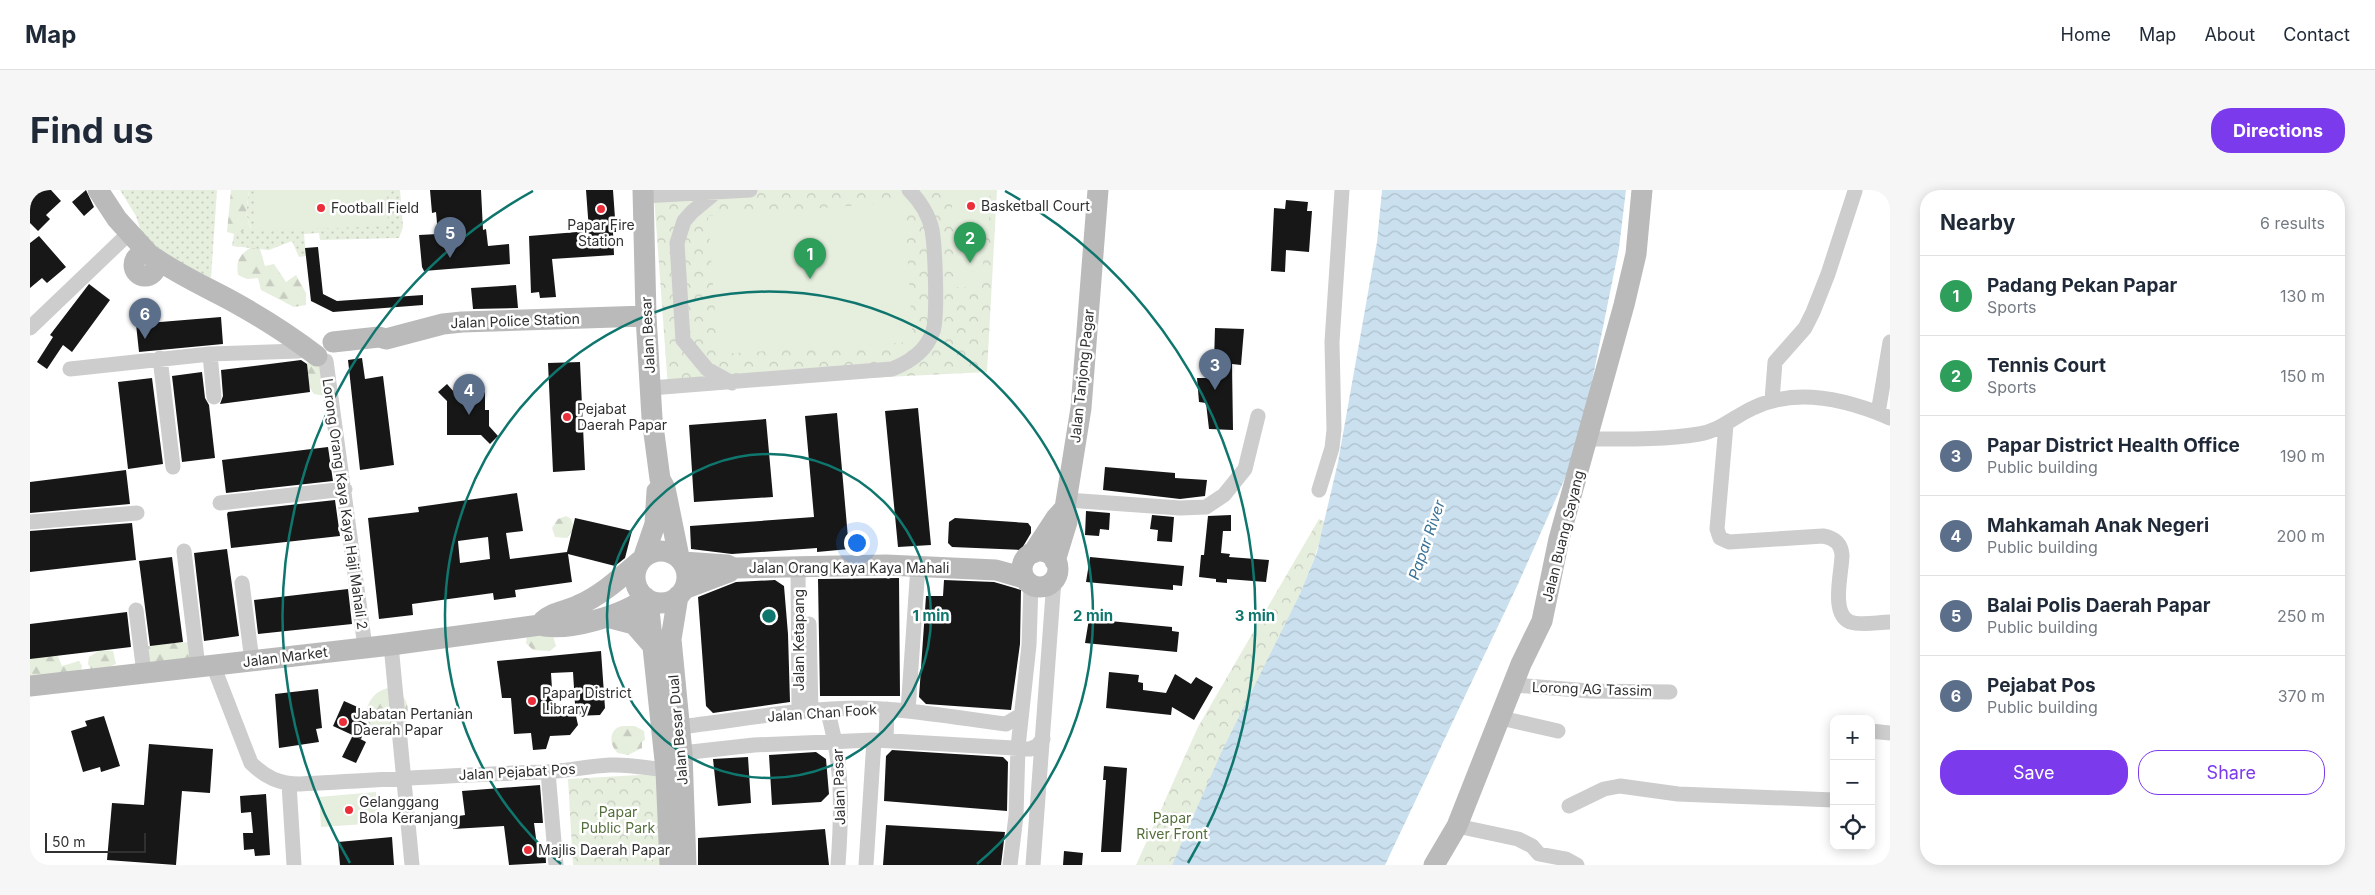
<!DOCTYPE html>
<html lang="en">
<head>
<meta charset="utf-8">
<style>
  body { margin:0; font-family:Inter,sans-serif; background:#f6f6f7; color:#1f2937 }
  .controls { position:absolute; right:15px; bottom:15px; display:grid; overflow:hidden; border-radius:10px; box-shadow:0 2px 12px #0003 }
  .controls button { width:45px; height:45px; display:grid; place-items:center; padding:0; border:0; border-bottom:1px solid #e0e1e3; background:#fff; color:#1f2937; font:25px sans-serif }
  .scale { position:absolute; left:15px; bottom:12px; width:101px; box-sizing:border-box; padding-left:5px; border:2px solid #303030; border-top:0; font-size:14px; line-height:18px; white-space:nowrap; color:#303030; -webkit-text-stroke:4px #fff; paint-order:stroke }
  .you { position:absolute; left:826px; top:352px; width:18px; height:18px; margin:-12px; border:4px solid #fff; border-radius:50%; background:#1a73e8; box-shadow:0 0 0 8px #1a73e833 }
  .badge { display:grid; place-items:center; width:32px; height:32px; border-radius:50%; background:#7c3aed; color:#fff; font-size:16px; font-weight:700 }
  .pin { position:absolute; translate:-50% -41px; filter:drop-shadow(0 1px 2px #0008) }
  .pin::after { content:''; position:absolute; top:26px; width:18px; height:15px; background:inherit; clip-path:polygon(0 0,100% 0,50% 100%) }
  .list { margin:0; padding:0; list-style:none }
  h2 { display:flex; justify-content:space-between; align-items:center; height:65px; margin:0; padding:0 20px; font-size:21px }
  h2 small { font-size:16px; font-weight:400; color:#747a83 }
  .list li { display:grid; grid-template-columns:32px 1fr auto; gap:15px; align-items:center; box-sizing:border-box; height:80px; padding:0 20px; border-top:1px solid #e0e1e3 }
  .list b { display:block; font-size:19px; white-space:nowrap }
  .list p { margin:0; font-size:16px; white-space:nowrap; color:#747a83 }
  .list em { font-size:16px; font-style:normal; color:#747a83 }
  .actions { display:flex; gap:10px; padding:15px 20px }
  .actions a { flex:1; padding:11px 0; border:1px solid #7c3aed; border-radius:20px; text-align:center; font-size:18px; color:#7c3aed }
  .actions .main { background:#7c3aed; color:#fff }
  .icon { flex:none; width:28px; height:28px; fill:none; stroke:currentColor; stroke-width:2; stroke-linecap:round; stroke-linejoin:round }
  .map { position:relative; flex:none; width:1860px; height:675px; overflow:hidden; border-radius:20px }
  header { display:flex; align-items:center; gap:30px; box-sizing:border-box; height:70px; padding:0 25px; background:#fff; border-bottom:1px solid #e0e1e3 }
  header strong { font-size:24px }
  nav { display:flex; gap:28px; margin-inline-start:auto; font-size:18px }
  .intro { display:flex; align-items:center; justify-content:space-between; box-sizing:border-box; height:120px; padding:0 30px }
  h1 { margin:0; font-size:35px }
  .button { padding:12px 22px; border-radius:20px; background:#7c3aed; color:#fff; font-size:18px; font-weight:700 }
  main { display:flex; gap:30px; padding:0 30px }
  aside { flex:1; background:#fff; border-radius:20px; box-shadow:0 2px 12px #0003 }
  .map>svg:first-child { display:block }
  .grass { fill:url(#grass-dots) }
  .forest { fill:url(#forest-firs) }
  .park { fill:url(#park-crowns) }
  .garden { fill:#e6eede }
  .water { fill:url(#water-waves) }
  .building { fill:#171717; fill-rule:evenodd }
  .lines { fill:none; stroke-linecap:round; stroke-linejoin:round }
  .street { stroke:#cdcdcd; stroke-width:15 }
  .secondary { stroke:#bababa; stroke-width:21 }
  .ring { fill:none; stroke:#0f766e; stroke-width:2.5 }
  .poi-dot { fill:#ec2e3b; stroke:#fff; stroke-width:2 }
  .labels { text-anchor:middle; stroke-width:5; stroke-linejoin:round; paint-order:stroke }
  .poi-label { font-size:14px; fill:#303030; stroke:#fff; text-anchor:start }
  .street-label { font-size:14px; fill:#303030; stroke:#fff }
  .park-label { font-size:14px; fill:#536e3b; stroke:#fff }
  .water-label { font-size:15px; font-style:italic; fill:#3a7296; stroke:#fff }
  .centre { fill:#0f766e; stroke:#fff; stroke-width:2.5 }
  .ring-label { font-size:15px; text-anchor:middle; font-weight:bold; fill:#0f766e; stroke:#fff; stroke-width:5; stroke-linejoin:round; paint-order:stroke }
</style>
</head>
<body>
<header>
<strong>Map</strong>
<nav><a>Home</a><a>Map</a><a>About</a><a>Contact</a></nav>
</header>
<div class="intro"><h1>Find us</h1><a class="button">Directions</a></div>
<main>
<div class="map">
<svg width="1860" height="675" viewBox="0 0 1860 675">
  <defs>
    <pattern id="grass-dots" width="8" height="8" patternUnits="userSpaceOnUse" patternTransform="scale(1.25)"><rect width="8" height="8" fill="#e6eede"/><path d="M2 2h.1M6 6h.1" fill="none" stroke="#c6ccbf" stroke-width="1.8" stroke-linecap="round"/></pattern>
    <pattern id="forest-firs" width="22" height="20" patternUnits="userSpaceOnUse" patternTransform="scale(1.25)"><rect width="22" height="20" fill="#e6eede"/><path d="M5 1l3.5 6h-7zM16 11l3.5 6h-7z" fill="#c6ccbf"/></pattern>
    <pattern id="park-crowns" width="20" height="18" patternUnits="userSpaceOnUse" patternTransform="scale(1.25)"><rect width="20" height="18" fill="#e6eede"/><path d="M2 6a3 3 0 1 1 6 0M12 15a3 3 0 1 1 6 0" fill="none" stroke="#c6ccbf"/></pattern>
    <pattern id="water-waves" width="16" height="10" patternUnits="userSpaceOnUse" patternTransform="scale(1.25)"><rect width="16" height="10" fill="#cae0ee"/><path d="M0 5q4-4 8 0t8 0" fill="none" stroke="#aec0cc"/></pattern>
  </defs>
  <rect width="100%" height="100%" fill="#fff"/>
  <path class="grass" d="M90 0H187L181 88 116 57 106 26Z
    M219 0H370L373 37 369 48 290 50 289 43 274 44 276 66 269 67 262 51 239 60 202 56 204 44 221 38 216 24Z"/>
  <path class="forest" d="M201 0H219L216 24 221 39 204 44 197 42Z
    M220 58 230 59 235 76 244 74 256 92 266 85 276 103V115L264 117 231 100 228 88 217 89 208 85C206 71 209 65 220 58Z
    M288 159 295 206 284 204C272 188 273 172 288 159Z
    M536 326 541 329 544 338 537 348 525 347 522 338 528 329Z
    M501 442 523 446 526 456 520 461 503 460 496 453 497 446Z
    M141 450 148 453 161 452 166 470 119 476 111 458Z
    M70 460 83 461 86 474 64 484 58 474 59 467Z
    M27 464 32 476 49 471 52 476 51 480 0 492V466Z
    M358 498C380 504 382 521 372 539L351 546 340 536 335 524C338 511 345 501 358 498Z
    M593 536H605L614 541 615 550 612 552V558L598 565 588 563C578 554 579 538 593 536Z"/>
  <path class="park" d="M630 0H967L957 182 638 198 624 6Z
    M1289 329 1295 332C1277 405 1236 472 1203 540 1181 584 1164 631 1142 675H1106L1168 537Z
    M628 584 636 675H543L538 589Z"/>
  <path class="garden" d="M225 0H357L358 36 225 41Z
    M922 0H960L959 34 922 33Z
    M874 12 883 152 688 164 678 26Z
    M928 48 954 49 952 98 926 97Z
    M346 602 349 633 291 637 289 607Z"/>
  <path class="water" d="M1352 0H1596L1589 58 1553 236 1540 277 1488 394 1355 675H1142L1191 563 1270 404 1287 362 1308 272 1347 52Z"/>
  <path class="building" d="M0 0H21L31 11 16 25 20 29 8 41 0 33Z
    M56 0 64 17 54 26 42 12Z
    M400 0H451L453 40 456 39 458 56 479 54 480 74 394 81 392 77 389 45 408 44 406 22 402 23Z
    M556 0H583L586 42H583L584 65 522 69 526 107 510 108 509 102 501 103 499 46 559 41Z
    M1256 10 1278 12 1277 21H1282L1279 62 1256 60 1255 82 1241 81 1244 18 1255 19Z
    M9 46 36 77 17 93 12 88 0 98V53Z
    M288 57 293 104 307 111 393 105V115L303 122 281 111 275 58Z
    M59 94 80 110 42 162 33 155 17 179 7 172 23 147 20 145Z
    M486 95 488 118 443 119 441 98Z
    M191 127 193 154 109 162 106 134Z
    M1185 138 1214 139 1211 175 1202 174 1203 240 1179 239 1176 213 1169 212 1167 188H1179L1177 170 1184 172Z
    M332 168 335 189 353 186 364 275 330 280 318 170Z
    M271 170 277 174 280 202 190 214 193 206 191 180Z
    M550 172 555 280 523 282 518 173Z
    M172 182 175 208 179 215 185 268 152 272 142 186Z
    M122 188 133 274 98 279 88 192Z
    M417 194 424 202H455V220H459V236L468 246 460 254 451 245H417V211L408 202Z
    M888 218 901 355 868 357 855 221Z
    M807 223 819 359 787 362V358L702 364 661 359 660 336 784 327 775 226Z
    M736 229 743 307 664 312 659 235Z
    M298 257 303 291 196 303 192 270Z
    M1075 277 1145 283V288L1177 290 1175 306 1150 309 1073 300Z
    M96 280 100 314 0 323V292Z
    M487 303 493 341 476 343 480 369 537 362 545 328 602 341 595 368 585 376 538 364 542 392 485 400 486 407 464 410 463 403 382 414 383 425 349 429 338 328 389 322 388 317ZM458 347 460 369 430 373 428 351Z
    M305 310 310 346 201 358 197 324 198 322Z
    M1056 321 1080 323 1079 340 1070 339 1069 346 1055 345Z
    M1122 325 1144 327 1142 352 1127 351 1128 340 1120 339Z
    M1201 325V341H1193L1191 363 1200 364 1199 367 1239 370 1236 392 1197 389V393L1186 392V389L1169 387 1171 365H1174L1178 326Z
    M925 328 998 333 1001 337V343L991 360 922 357 918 353 919 332Z
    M102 333 106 370 0 382V341Z
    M197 359 209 446 174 451 164 363Z
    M142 367 153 452 120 456 109 371Z
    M1060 367 1154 376 1152 396 1143 395V400L1056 392Z
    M869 388 870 506H790L788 389Z
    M745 390 754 396 758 444 760 512 683 523 676 516 668 407 706 392Z
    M914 390 964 392 991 400 990 454 981 520 896 514 889 507 896 406H913Z
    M318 399 322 434 228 444 224 410Z
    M97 422 101 457 0 469V434Z
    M1059 429 1142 437V441L1149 442 1147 462 1055 453Z
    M571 461 575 518 570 525 546 526 548 535 540 545 520 546 516 559 503 560 501 543 484 544 481 508H472L467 471ZM543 482 545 514 523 515 521 483Z
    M1079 482 1109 485 1108 492 1113 493V500L1136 503 1145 484 1161 494 1166 487 1183 497 1164 530 1142 517 1141 525 1076 518Z
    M288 499 292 538 286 539 289 552 249 558 245 504Z
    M314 511 332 519 327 529 337 534 331 549 303 536Z
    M74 526 90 576 71 582 70 577 53 582 41 541 57 536 55 531Z
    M323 545 336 552 326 573 312 567Z
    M119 554 183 559 180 603 152 601 146 675 77 670 82 613 114 615Z
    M862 560 973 567 978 572 977 621 854 611 856 566Z
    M786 562 796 569 799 604 791 612 742 615 739 565Z
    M718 567 721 613 688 616 683 569Z
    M1074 576 1097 578 1091 662H1071L1076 590H1073Z
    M510 595 513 633H504L507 656 515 655 516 673 479 675 474 636 423 639 422 627 435 625 432 601Z
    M236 604 240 665 225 666 224 659 214 660 213 643H223L221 622 211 623 210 606Z
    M856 635 975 642 971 675H853Z
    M795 639 799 675H668V648Z
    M362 647 364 675H310L308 652Z
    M1034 661 1053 663 1052 675H1033Z"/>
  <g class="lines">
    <path class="street" d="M686 2 662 22 654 31 647 53 653 150 677 179 702 193
      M613 6 720 0
      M0 138 94 48
      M180 164 184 207
      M130 168 143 277
      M296 171 335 457
      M40 179 180 164 269 161
      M621 198 862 179C880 172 897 160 903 141 908 126 905 57 902 40 899 25 889 10 879 0
      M1742 210 1745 172 1775 138 1783 122 1798 84 1825 1
      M1848 223 1860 152
      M1696 235 1687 339 1690 348 1699 352 1793 346C1804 348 1811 353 1812 365 1812 382 1800 424 1820 432 1832 436 1848 432 1860 432
      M1558 249C1595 249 1633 250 1669 244 1690 241 1705 226 1723 218 1766 197 1818 210 1860 228
      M1289 300 1302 258 1304 240 1302 152 1312 0
      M1037 310 1150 318 1176 317 1194 305 1215 279 1228 226
      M190 313 315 299
      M0 332 107 323
      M154 361 168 477
      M768 377 769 522
      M212 393 222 471
      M106 420 114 483
      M779 434 781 521
      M361 455 382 675
      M183 475 221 573C235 587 249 594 270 594 352 590 434 584 516 582 537 581 558 576 580 575 599 574 617 578 636 580
      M1484 495 1560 501 1640 502
      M797 520C813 573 812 620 808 675
      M878 521 888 376
      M1471 528 1528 541
      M649 537C709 530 771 518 832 518 880 519 928 528 976 534L991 525
      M1841 541 1860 543
      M856 551 857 519
      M652 563 724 555 844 550 1000 559 1007 556 1013 549
      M518 582 526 675
      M259 594 264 675
      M1539 616 1574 599 1590 596 1648 604 1804 610
      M1427 636 1488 649 1502 656 1509 664 1536 669 1547 675
      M836 675 844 550
      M980 675 986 626 988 557 999 455 1001 395
      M1003 675 1024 390"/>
    <path class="secondary" d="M68 0 87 29 119 64
      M613 0 616 126 622 228 630 289 635 298 649 367
      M104 75a11 11 0 1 1 22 0a11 11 0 1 1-22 0Z
      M125 68C149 85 176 97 202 111 231 127 261 146 287 166
      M303 152 349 147 356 149 413 134 432 132 616 126
      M605 387a26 26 0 1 1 52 0a26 26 0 1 1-52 0Z
      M992 379a18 18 0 1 1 36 0a18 18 0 1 1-36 0Z
      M1003 363 1026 328 1035 318
      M614 366 625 334 627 301
      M1025 371 1037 332 1035 318 1051 218 1068 0
      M653 372 697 375 703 378 856 375 966 380 994 388
      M654 399 699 382 703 378
      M648 406 641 449 652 563 656 675
      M618 410 636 580 640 675
      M577 427 604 434 624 457
      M513 431C522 422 538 421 549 415 572 405 591 387 610 371
      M0 496 361 455 510 435C538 442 593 425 616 408
      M1404 675 1427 636 1491 474 1512 431 1529 349 1594 115 1606 64 1612 0"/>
  </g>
  <g class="ring">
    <circle cx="739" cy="426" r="162"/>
    <path d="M531 674A324 324 0 1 1 947 674"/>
    <path d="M320 673A486 486 0 0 1 503 1M975 1A486 486 0 0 1 1158 673"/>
  </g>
  <g class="poi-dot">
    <circle cx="941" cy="16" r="5"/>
    <circle cx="291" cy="18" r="5"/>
    <circle cx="571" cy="19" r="5"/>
    <circle cx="537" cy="227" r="5"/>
    <circle cx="502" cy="511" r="5"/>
    <circle cx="313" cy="532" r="5"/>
    <circle cx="319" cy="620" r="5"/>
    <circle cx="498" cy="660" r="5"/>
  </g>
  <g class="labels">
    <g class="poi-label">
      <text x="951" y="21">Basketball Court</text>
      <text x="301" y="23">Football Field</text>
      <text x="571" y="40" text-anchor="middle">Papar Fire<tspan x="571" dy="16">Station</tspan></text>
      <text x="547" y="224">Pejabat<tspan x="547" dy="16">Daerah Papar</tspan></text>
      <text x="512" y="508">Papar District<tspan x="512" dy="16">Library</tspan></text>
      <text x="323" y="529">Jabatan Pertanian<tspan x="323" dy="16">Daerah Papar</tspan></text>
      <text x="329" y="617">Gelanggang<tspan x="329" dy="16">Bola Keranjang</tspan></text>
      <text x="508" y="665">Majlis Daerah Papar</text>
    </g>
    <g class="street-label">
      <text transform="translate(485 131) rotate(-2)" y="5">Jalan Police Station</text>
      <text transform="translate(618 145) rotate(-93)" y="5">Jalan Besar</text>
      <text transform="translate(1052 186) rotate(-84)" y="5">Jalan Tanjong Pagar</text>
      <text transform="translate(315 314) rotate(82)" y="5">Lorong Orang Kaya Kaya Haji Mahali 2</text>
      <text transform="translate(1533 346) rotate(-76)" y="5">Jalan Buang Sayang</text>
      <text x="819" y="383">Jalan Orang Kaya Kaya Mahali</text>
      <text transform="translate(769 450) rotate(-90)" y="5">Jalan Ketapang</text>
      <text transform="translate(255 467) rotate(-7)" y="5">Jalan Market</text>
      <text transform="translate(1562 499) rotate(2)" y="5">Lorong AG Tassim</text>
      <text transform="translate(792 523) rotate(-4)" y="5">Jalan Chan Fook</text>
      <text transform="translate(648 540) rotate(-95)" y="5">Jalan Besar Dual</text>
      <text transform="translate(487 582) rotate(-3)" y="5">Jalan Pejabat Pos</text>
      <text transform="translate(809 597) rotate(-92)" y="5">Jalan Pasar</text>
    </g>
    <g class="park-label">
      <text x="588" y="627">Papar<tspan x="588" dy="16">Public Park</tspan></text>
      <text x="1142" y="633">Papar<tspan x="1142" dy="16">River Front</tspan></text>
    </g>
    <g class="water-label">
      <text transform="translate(1397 350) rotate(-71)" y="5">Papar River</text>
    </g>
  </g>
  <circle cx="739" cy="426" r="8" class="centre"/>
  <g class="ring-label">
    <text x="901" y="431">1 min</text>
    <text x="1063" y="431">2 min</text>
    <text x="1225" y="431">3 min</text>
  </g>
</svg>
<div class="controls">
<button>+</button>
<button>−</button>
<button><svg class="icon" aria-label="locate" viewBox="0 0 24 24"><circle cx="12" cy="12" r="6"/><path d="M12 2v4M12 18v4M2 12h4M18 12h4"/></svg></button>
</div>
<div class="scale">50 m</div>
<div class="you"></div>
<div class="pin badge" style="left:780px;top:89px;background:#2e9e5b">1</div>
<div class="pin badge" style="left:940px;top:73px;background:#2e9e5b">2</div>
<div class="pin badge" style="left:1185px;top:200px;background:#5c6f8a">3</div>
<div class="pin badge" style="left:439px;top:225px;background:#5c6f8a">4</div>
<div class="pin badge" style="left:420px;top:68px;background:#5c6f8a">5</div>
<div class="pin badge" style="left:115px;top:149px;background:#5c6f8a">6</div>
</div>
<aside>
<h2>Nearby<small>6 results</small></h2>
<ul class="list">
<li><span class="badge" style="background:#2e9e5b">1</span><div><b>Padang Pekan Papar</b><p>Sports</p></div><em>130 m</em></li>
<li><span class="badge" style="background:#2e9e5b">2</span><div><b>Tennis Court</b><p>Sports</p></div><em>150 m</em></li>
<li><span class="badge" style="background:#5c6f8a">3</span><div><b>Papar District Health Office</b><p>Public building</p></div><em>190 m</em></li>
<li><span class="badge" style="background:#5c6f8a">4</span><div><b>Mahkamah Anak Negeri</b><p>Public building</p></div><em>200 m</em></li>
<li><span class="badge" style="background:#5c6f8a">5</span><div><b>Balai Polis Daerah Papar</b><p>Public building</p></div><em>250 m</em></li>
<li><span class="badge" style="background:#5c6f8a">6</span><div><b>Pejabat Pos</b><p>Public building</p></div><em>370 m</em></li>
</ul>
<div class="actions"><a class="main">Save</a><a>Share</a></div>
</aside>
</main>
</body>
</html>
